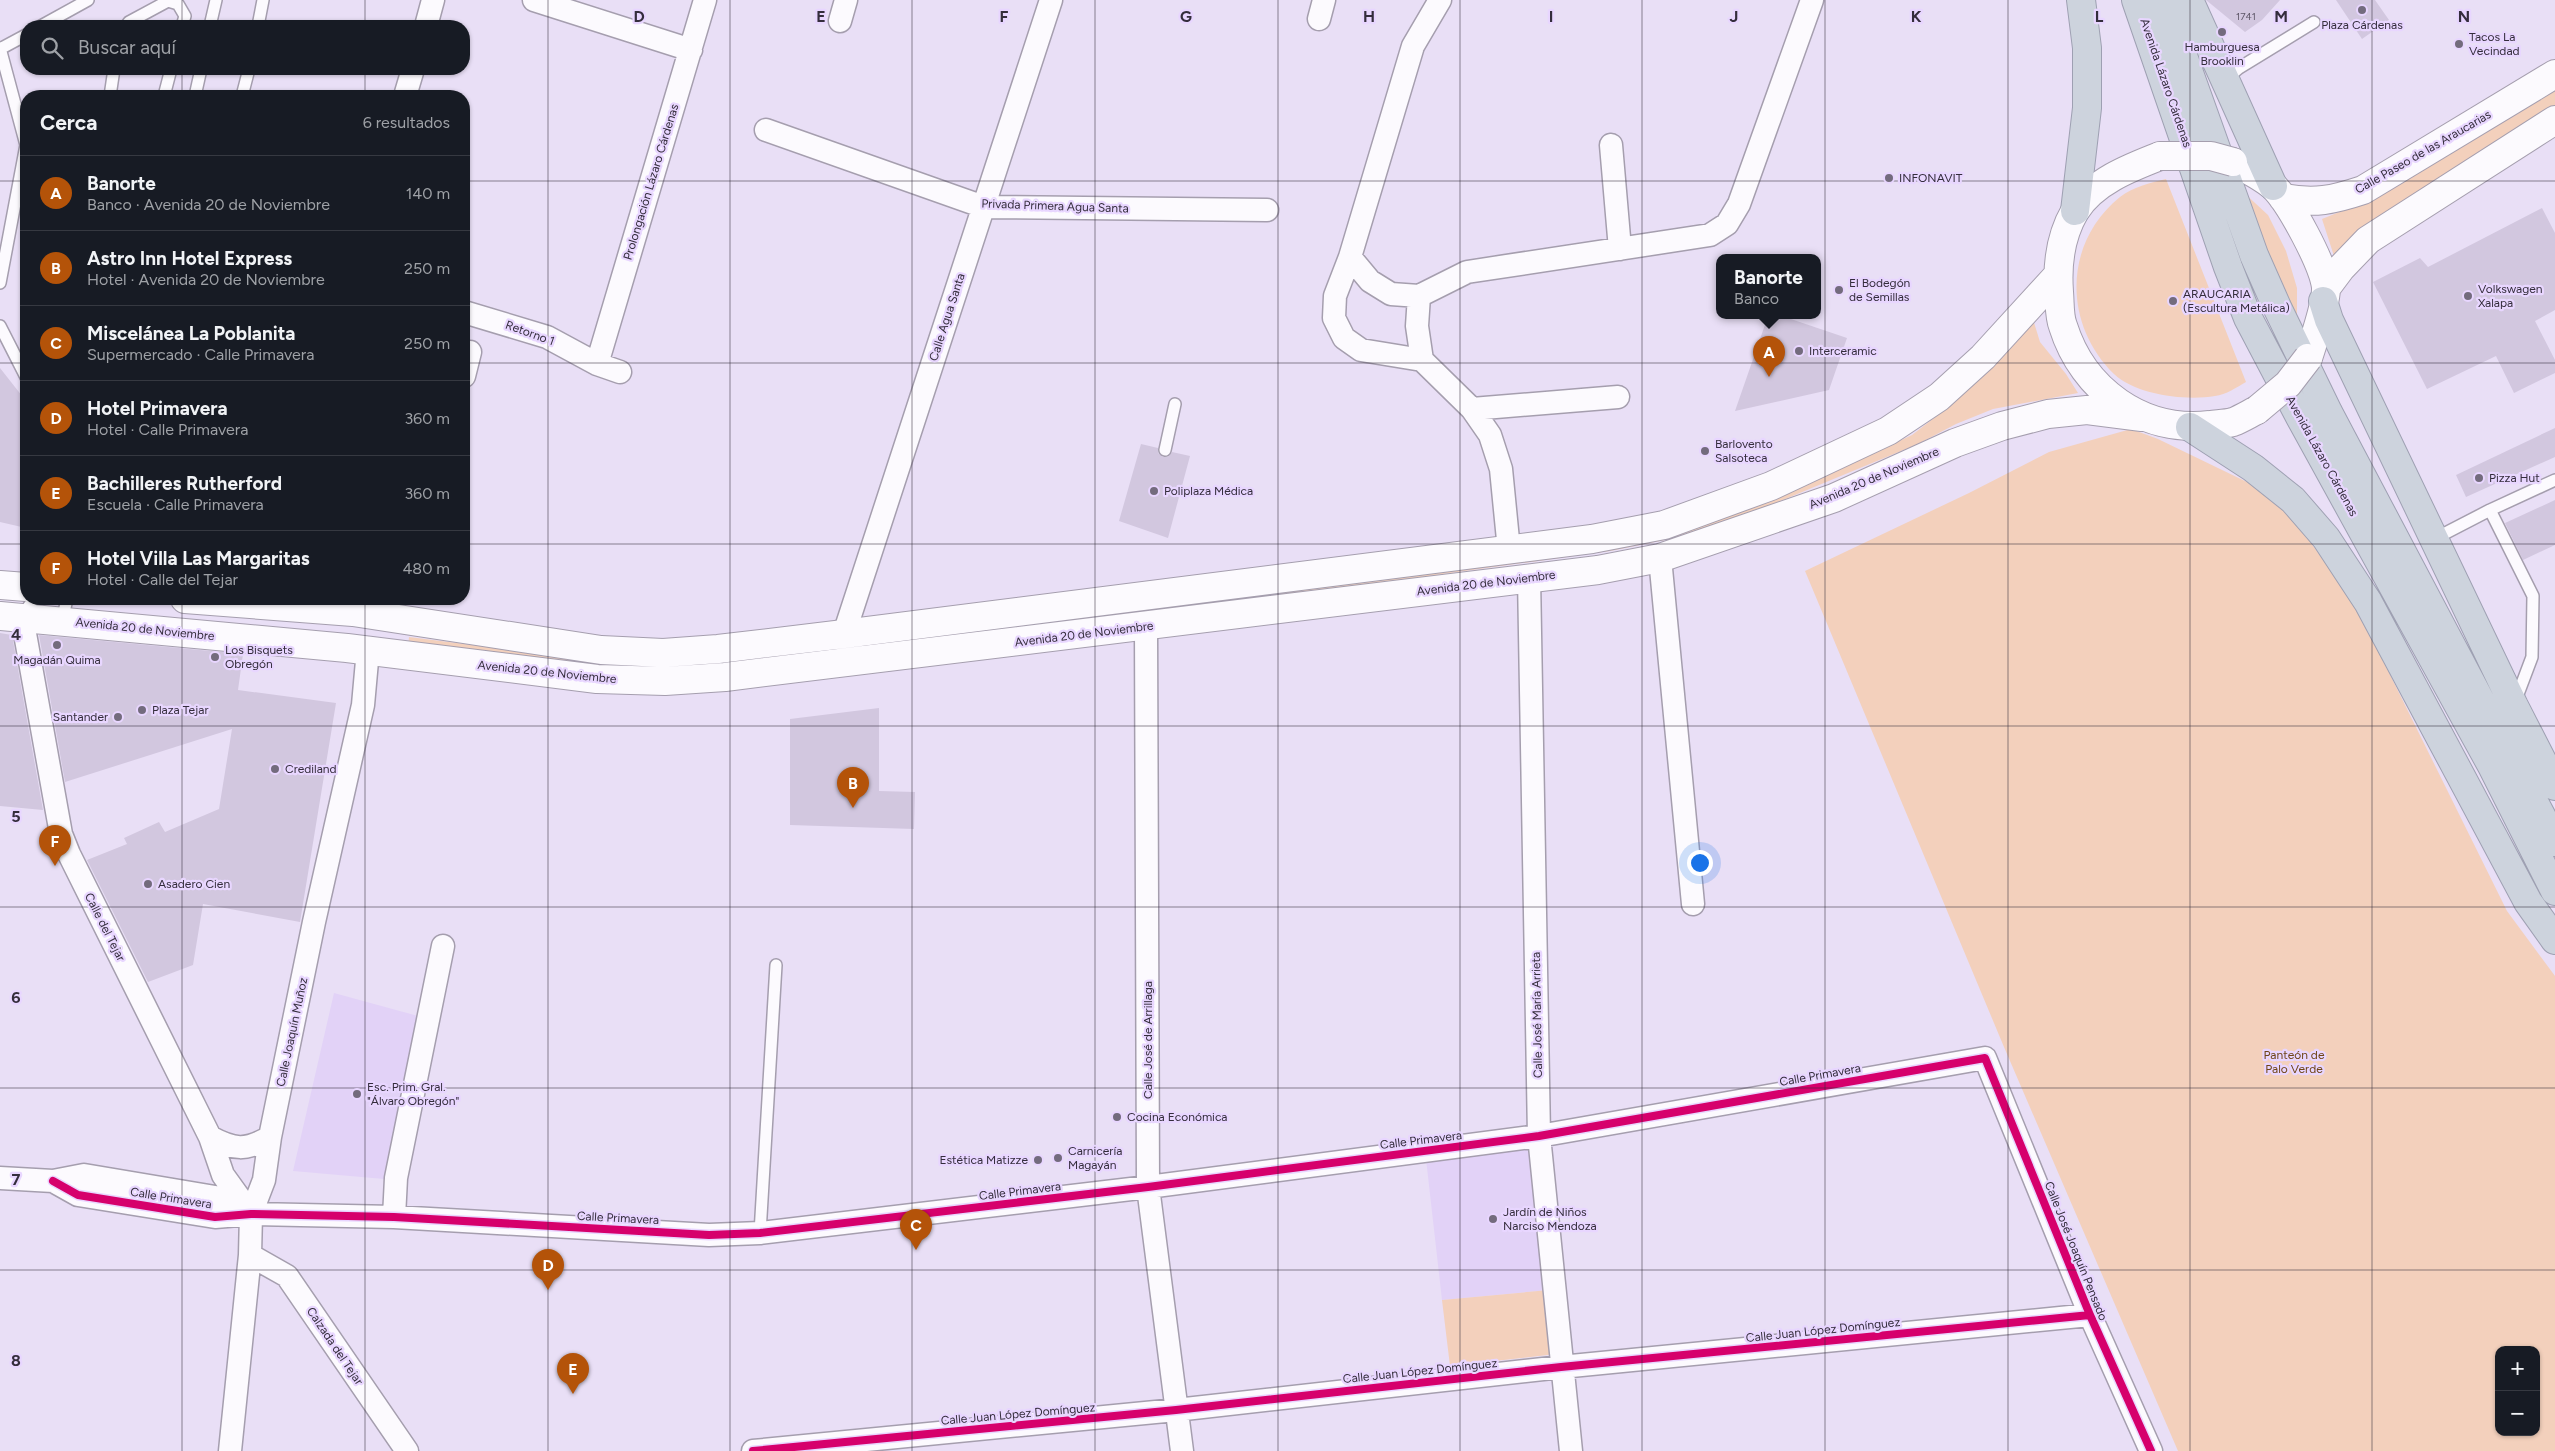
<!DOCTYPE html>
<html lang="es">
<head>
<meta charset="utf-8">
<style>
  body { margin:0; font-family:Figtree,sans-serif; background:#20242c; color:#f1f3f6 }
  .controls { position:absolute; right:15px; bottom:15px; display:grid; overflow:hidden; border-radius:10px; box-shadow:0 1px 4px #0004 }
  .controls button { width:45px; height:45px; display:grid; place-items:center; padding:0; border:0; border-bottom:1px solid #363941; background:#171b24; color:#f1f3f6; font:25px sans-serif }
  .you { position:absolute; left:1699px; top:862px; width:18px; height:18px; margin:-12px; border:4px solid #fff; border-radius:50%; background:#1a73e8; box-shadow:0 0 0 8px #1a73e833 }
  .badge { display:grid; place-items:center; width:32px; height:32px; border-radius:50%; background:#b45309; color:#fff; font-size:16px; font-weight:700 }
  .pin { position:absolute; translate:-50% -41px; filter:drop-shadow(0 1px 2px #0008) }
  .pin::after { content:''; position:absolute; top:26px; width:18px; height:15px; background:inherit; clip-path:polygon(0 0,100% 0,50% 100%) }
  .popup { position:absolute; left:1716px; top:254px; width:105px; height:65px; box-sizing:border-box; display:grid; place-content:center; border-radius:10px; background:#171b24; filter:drop-shadow(0 1px 4px #0005); font-size:16px; white-space:nowrap; color:#9ea1a6 }
  .popup b { font-size:19px; color:#f1f3f6 }
  .popup::after { content:''; position:absolute; left:50%; top:100%; margin-left:-10px; border:10px solid transparent; border-top-color:#171b24 }
  .list { margin:0; padding:0; list-style:none }
  h2 { display:flex; justify-content:space-between; align-items:center; height:65px; margin:0; padding:0 20px; font-size:21px }
  h2 small { font-size:16px; font-weight:400; color:#9ea1a6 }
  .list li { display:grid; grid-template-columns:32px 1fr auto; gap:15px; align-items:center; box-sizing:border-box; height:75px; padding:0 20px; border-top:1px solid #363941 }
  .list b { display:block; font-size:19px; white-space:nowrap }
  .list p { margin:0; font-size:16px; white-space:nowrap; color:#9ea1a6 }
  .list em { font-size:16px; font-style:normal; color:#9ea1a6 }
  .icon { flex:none; width:28px; height:28px; fill:none; stroke:currentColor; stroke-width:2; stroke-linecap:round; stroke-linejoin:round }
  .map { position:relative; flex:none; width:2555px; height:1451px; overflow:hidden }
  .search { position:absolute; background:#171b24; box-shadow:0 1px 4px #0004; left:20px; top:20px; width:450px; height:55px; display:flex; align-items:center; gap:12px; box-sizing:border-box; padding:0 18px; border-radius:20px; color:#9ea1a6; font-size:19px }
  .panel { position:absolute; background:#171b24; box-shadow:0 1px 4px #0004; left:20px; top:90px; width:450px; height:515px; border-radius:20px }
  .map>svg:first-child { display:block }
  .built { fill:#e2d2f7 }
  .green { fill:#f3d0bc; fill-rule:evenodd }
  .building { fill:#d2c7df }
  .lines { fill:none; stroke-linecap:round; stroke-linejoin:round }
  .lane-casing { stroke:#a59eae; stroke-width:14 }
  .street-casing { stroke:#a59eae; stroke-width:25 }
  .secondary-casing { stroke:#a59eae; stroke-width:30 }
  .highway-casing { stroke:#9ea0b2; stroke-width:30 }
  .lane { stroke:#fcfafe; stroke-width:11 }
  .street { stroke:#fcfafe; stroke-width:22 }
  .secondary { stroke:#fcfafe; stroke-width:28 }
  .highway { stroke:#cdd3dd; stroke-width:28 }
  .secondary-bridge-casing { stroke:#a59eae; stroke-width:30; stroke-linecap:butt }
  .secondary-bridge { stroke:#fcfafe; stroke-width:28 }
  .cycleway-casing { stroke:#e8d6ff; stroke-width:11 }
  .cycleway { stroke:#d6006c; stroke-width:8 }
  .grid { fill:none; stroke:#342d3c; stroke-width:1; stroke-opacity:0.55 }
  .poi-dot { fill:#736b7d; stroke:#e8d6ff; stroke-width:2 }
  .labels { text-anchor:middle; stroke-width:4.5; stroke-linejoin:round; paint-order:stroke }
  .number-label { font-size:10px; fill:#5e5667 }
  .poi-label { font-size:12px; fill:#342d3c; stroke:#e8d6ff; text-anchor:start }
  .street-label { font-size:12px; fill:#342d3c; stroke:#e8d6ff }
  .park-label { font-size:12px; fill:#6f4517; stroke:#e8d6ff }
  .grid-label { font-size:16px; text-anchor:middle; font-weight:bold; fill:#342d3c; stroke:#e8d6ff; stroke-width:4.5; stroke-linejoin:round; paint-order:stroke }
</style>
</head>
<body>
<div class="map">
<svg width="2555" height="1451" viewBox="0 0 2555 1451">
  <rect width="100%" height="100%" fill="#e9dff6"/>
  <path class="built" d="M334 993 418 1016 384 1179 293 1171Z
    M1546 1135 1560 1289 1442 1300 1425 1150Z"/>
  <path class="green" d="M2555 90V110L2334 256 2322 219 2369 200Z
    M2166 179 2246 382C2237 387 2226 395 2215 396 2186 401 2136 395 2114 374 2063 324 2063 243 2120 197 2133 187 2150 183 2166 179Z
    M2241 190 2268 215 2286 251 2297 288V331Z
    M2032 316 2040 342 2066 374 2078 393 1993 409 1956 424 1918 444 1771 505 1670 539 1610 551 1263 599 652 673 408 649 409 637 598 661 652 665H699L945 634 1669 535 1770 502 1912 435 1947 408Z
    M2131 429 2158 439 2249 483 2293 518 2355 604 2507 911 2555 976V1451H2178L2004 1047 1805 571 1969 493 2049 452ZM2499 1350H2536V1432H2499Z
    M1560 1289 1565 1353 1450 1366 1442 1300Z"/>
  <path class="building" d="M2206 0H2280L2262 20 2245 32Z
    M2336 0H2375L2389 20 2362 39Z
    M2542 208 2555 233V310L2535 321 2555 360V373L2514 393 2496 356 2427 389 2373 282 2420 258 2428 267Z
    M1768 316H1782L1847 338 1829 390 1735 411Z
    M0 368 26 401V528L0 522Z
    M2555 428V457L2466 497 2456 475Z
    M1141 444 1158 448V453L1163 457H1168L1172 452 1190 456 1168 538 1119 521Z
    M2555 500V545L2523 560 2505 523Z
    M0 633 12 635 43 810 0 806Z
    M39 635 243 654 238 690 336 703 300 922 203 904 193 965 148 982 87 860 127 844 124 838 159 822 165 832 219 809 232 729 65 782Z
    M879 708V791L915 792 914 829 790 825V719Z"/>
  <g class="lines">
    <g class="lane-casing">
      <path id="lane" d="M41 26 88 0
        M126 26 129 22 168 1 178 4 185 16 182 26
        M210 26 216 0
        M258 26 263 0
        M0 48 26 145 0 283
        M0 49 26 35
        M2226 79 2239 68 2314 22
        M110 96 114 69
        M164 96 171 69
        M195 96 201 69
        M242 96 249 69
        M0 326 26 377
        M1165 450 1175 404
        M2490 510 2533 596 2532 657 2515 702
        M2434 539 2490 510 2555 480
        M22 616 34 599
        M62 621 67 599
        M760 1233 776 965"/>
    </g>
    <g class="street-casing">
      <path id="street" d="M534 0 691 50
        M1440 0 1413 46 1350 257 1335 296 1334 318 1344 338 1361 350 1422 360 1472 409 1490 435 1501 469 1509 550
        M1319 19 1324 0
        M840 21 846 0
        M426 26 433 0
        M405 96 413 69
        M766 130 984 207 1267 210
        M1611 145 1620 249
        M1350 257 1370 281 1391 294 1419 296 1467 272 1710 235 1727 224 1739 204 1812 0
        M1419 296 1417 326 1422 360
        M464 312 547 337 597 364 620 372
        M597 364 705 0
        M464 376 470 352
        M1472 409 1618 397
        M1660 558 1693 904
        M1529 577 1539 1136 1571 1451
        M22 617 61 834 69 854 210 1137 223 1175 251 1214
        M1146 626 1148 1187 1182 1451
        M844 634 1051 0
        M210 1137C234 1150 246 1151 270 1137
        M0 1178 53 1181 84 1175 215 1197 250 1213
        M53 1181 78 1195 215 1217 251 1214 394 1217 709 1235 760 1233 1148 1187 1539 1136 1985 1058 2090 1315 2151 1451
        M394 1217 396 1178 443 946
        M250 1255 287 1276 407 1451
        M230 1451 250 1255 251 1214 264 1180 270 1137 314 922 363 705 368 650
        M753 1451 1176 1410 1561 1367 2090 1315"/>
    </g>
    <g class="secondary-casing">
      <path id="secondary" d="M2160 156C2129 168 2093 182 2075 211 2061 235 2057 265 2059 292 2060 303 2059 316 2063 326 2083 390 2142 433 2210 425 2217 424 2226 424 2233 422 2241 419 2249 414 2257 410
        M2233 162C2247 169 2261 176 2273 186 2290 202 2323 264 2326 287 2327 302 2313 343 2308 358
        M2283 198C2315 204 2333 200 2363 190L2555 74
        M2326 288 2341 268 2368 240 2555 120
        M0 585 26 587
        M185 599 353 612 601 650 663 653 718 649 844 634 1592 539 1664 525 1771 486 1888 431 1939 397 1983 357 2058 275
        M0 616 347 648 597 679 665 681 725 677 1598 570 1660 558 1834 498 1955 443 2002 426 2048 414 2087 410 2142 417"/>
    </g>
    <g class="highway-casing">
      <path id="highway" d="M2136 0 2228 267 2248 318 2300 417 2492 766 2555 891
        M2163 0 2254 255 2277 307 2328 412 2555 842
        M2189 0 2273 186
        M2075 211 2087 108V48L2081 0
        M2323 301 2329 320 2514 706 2555 786
        M2190 427 2253 468 2293 500 2326 538 2368 602 2528 902 2555 940"/>
    </g>
    <use href="#lane" class="lane"/>
    <use href="#street" class="street"/>
    <use href="#secondary" class="secondary"/>
    <use href="#highway" class="highway"/>
    <g class="secondary-bridge-casing">
      <path id="secondary-bridge" d="M2160 156H2211L2233 162
        M2257 410 2288 384 2308 358"/>
    </g>
    <use href="#secondary-bridge" class="secondary-bridge"/>
    <g class="cycleway-casing">
      <path id="cycleway" d="M53 1181 78 1195 215 1217 251 1214 394 1217 709 1235 760 1233 1148 1187 1539 1136 1985 1058 2090 1315 2151 1451
        M753 1451 1176 1410 1561 1367 2090 1315"/>
    </g>
    <use href="#cycleway" class="cycleway"/>
  </g>
  <path class="grid" d="M182 0V26M365 0V26M548 0V1451M730 0V1451M912 0V1451M1095 0V1451M1278 0V1451M1460 0V1451M1642 0V1451M1825 0V1451M2008 0V1451M2190 0V1451M2372 0V1451M182 69V96M365 69V96M0 181H26M464 181H2555M0 363H26M464 363H2555M0 544H26M464 544H2555M182 599V1451M365 599V1451M0 726H2555M0 907H2555M0 1088H2555M0 1270H2555"/>
  <g class="poi-dot">
    <circle cx="2362" cy="10" r="5"/>
    <circle cx="2222" cy="32" r="5"/>
    <circle cx="2459" cy="44" r="5"/>
    <circle cx="1889" cy="178" r="5"/>
    <circle cx="1839" cy="290" r="5"/>
    <circle cx="2468" cy="296" r="5"/>
    <circle cx="2173" cy="301" r="5"/>
    <circle cx="1799" cy="351" r="5"/>
    <circle cx="1705" cy="451" r="5"/>
    <circle cx="2479" cy="478" r="5"/>
    <circle cx="1154" cy="491" r="5"/>
    <circle cx="57" cy="645" r="5"/>
    <circle cx="215" cy="657" r="5"/>
    <circle cx="142" cy="710" r="5"/>
    <circle cx="118" cy="717" r="5"/>
    <circle cx="275" cy="769" r="5"/>
    <circle cx="148" cy="884" r="5"/>
    <circle cx="357" cy="1094" r="5"/>
    <circle cx="1117" cy="1117" r="5"/>
    <circle cx="1058" cy="1158" r="5"/>
    <circle cx="1038" cy="1160" r="5"/>
    <circle cx="1493" cy="1219" r="5"/>
  </g>
  <g class="labels">
    <g class="number-label">
      <text x="2246" y="20">1741</text>
    </g>
    <g class="poi-label">
      <text x="2362" y="29" text-anchor="middle">Plaza Cárdenas</text>
      <text x="2469" y="41">Tacos La<tspan x="2469" dy="14">Vecindad</tspan></text>
      <text x="2222" y="51" text-anchor="middle">Hamburguesa<tspan x="2222" dy="14">Brooklin</tspan></text>
      <text x="1899" y="182">INFONAVIT</text>
      <text x="1849" y="287">El Bodegón<tspan x="1849" dy="14">de Semillas</tspan></text>
      <text x="2478" y="293">Volkswagen<tspan x="2478" dy="14">Xalapa</tspan></text>
      <text x="2183" y="298">ARAUCARIA<tspan x="2183" dy="14">(Escultura Metálica)</tspan></text>
      <text x="1809" y="355">Interceramic</text>
      <text x="1715" y="448">Barlovento<tspan x="1715" dy="14">Salsoteca</tspan></text>
      <text x="2489" y="482">Pizza Hut</text>
      <text x="1164" y="495">Poliplaza Médica</text>
      <text x="225" y="654">Los Bisquets<tspan x="225" dy="14">Obregón</tspan></text>
      <text x="57" y="664" text-anchor="middle">Magadán Quima</text>
      <text x="152" y="714">Plaza Tejar</text>
      <text x="108" y="721" text-anchor="end">Santander</text>
      <text x="285" y="773">Crediland</text>
      <text x="158" y="888">Asadero Cien</text>
      <text x="367" y="1091">Esc. Prim. Gral.<tspan x="367" dy="14">"Álvaro Obregón"</tspan></text>
      <text x="1127" y="1121">Cocina Económica</text>
      <text x="1068" y="1155">Carnicería<tspan x="1068" dy="14">Magayán</tspan></text>
      <text x="1028" y="1164" text-anchor="end">Estética Matizze</text>
      <text x="1503" y="1216">Jardín de Niños<tspan x="1503" dy="14">Narciso Mendoza</tspan></text>
    </g>
    <g class="street-label">
      <text transform="translate(2166 83) rotate(71)" y="4">Avenida Lázaro Cárdenas</text>
      <text transform="translate(2423 152) rotate(-30)" y="4">Calle Paseo de las Araucarias</text>
      <text transform="translate(651 182) rotate(-73)" y="4">Prolongación Lázaro Cárdenas</text>
      <text transform="translate(1055 206) rotate(2)" y="4">Privada Primera Agua Santa</text>
      <text transform="translate(947 317) rotate(-72)" y="4">Calle Agua Santa</text>
      <text transform="translate(530 333) rotate(20)" y="4">Retorno 1</text>
      <text transform="translate(2322 456) rotate(61)" y="4">Avenida Lázaro Cárdenas</text>
      <text transform="translate(1874 478) rotate(-23)" y="4">Avenida 20 de Noviembre</text>
      <text transform="translate(1486 583) rotate(-7)" y="4">Avenida 20 de Noviembre</text>
      <text transform="translate(145 629) rotate(6)" y="4">Avenida 20 de Noviembre</text>
      <text transform="translate(1084 634) rotate(-7)" y="4">Avenida 20 de Noviembre</text>
      <text transform="translate(547 672) rotate(6)" y="4">Avenida 20 de Noviembre</text>
      <text transform="translate(105 927) rotate(63)" y="4">Calle del Tejar</text>
      <text transform="translate(1537 1015) rotate(-91)" y="4">Calle José María Arrieta</text>
      <text transform="translate(292 1032) rotate(-78)" y="4">Calle Joaquín Muñoz</text>
      <text transform="translate(1148 1040) rotate(-90)" y="4">Calle José de Arrillaga</text>
      <text transform="translate(1820 1075) rotate(-10)" y="4">Calle Primavera</text>
      <text transform="translate(1421 1140) rotate(-7)" y="4">Calle Primavera</text>
      <text transform="translate(1020 1191) rotate(-7)" y="4">Calle Primavera</text>
      <text transform="translate(171 1198) rotate(9)" y="4">Calle Primavera</text>
      <text transform="translate(618 1218) rotate(3)" y="4">Calle Primavera</text>
      <text transform="translate(2076 1251) rotate(68)" y="4">Calle José Joaquín Pensado</text>
      <text transform="translate(1823 1330) rotate(-6)" y="4">Calle Juan López Domínguez</text>
      <text transform="translate(335 1346) rotate(56)" y="4">Calzada del Tejar</text>
      <text transform="translate(1420 1371) rotate(-6)" y="4">Calle Juan López Domínguez</text>
      <text transform="translate(1018 1414) rotate(-5)" y="4">Calle Juan López Domínguez</text>
    </g>
    <g class="park-label">
      <text x="2294" y="1059">Panteón de<tspan x="2294" dy="14">Palo Verde</tspan></text>
    </g>
  </g>
  <g class="grid-label">
    <text x="639" y="22">D</text>
    <text x="821" y="22">E</text>
    <text x="1004" y="22">F</text>
    <text x="1186" y="22">G</text>
    <text x="1369" y="22">H</text>
    <text x="1551" y="22">I</text>
    <text x="1734" y="22">J</text>
    <text x="1916" y="22">K</text>
    <text x="2099" y="22">L</text>
    <text x="2281" y="22">M</text>
    <text x="2464" y="22">N</text>
    <text x="16" y="640">4</text>
    <text x="16" y="822">5</text>
    <text x="16" y="1003">6</text>
    <text x="16" y="1185">7</text>
    <text x="16" y="1366">8</text>
  </g>
</svg>
<div class="controls">
<button>+</button>
<button>−</button>
</div>
<div class="you"></div>
<div class="pin badge" style="left:1769px;top:377px">A</div>
<div class="popup"><b>Banorte</b>Banco</div>
<div class="pin badge" style="left:853px;top:808px">B</div>
<div class="pin badge" style="left:916px;top:1250px">C</div>
<div class="pin badge" style="left:548px;top:1290px">D</div>
<div class="pin badge" style="left:573px;top:1394px">E</div>
<div class="pin badge" style="left:55px;top:866px">F</div>
<div class="search"><svg class="icon" aria-label="search" viewBox="0 0 24 24"><circle cx="10" cy="10" r="6"/><path d="M15 15l6 6"/></svg>Buscar aquí</div>
<section class="panel">
<h2>Cerca<small>6 resultados</small></h2>
<ul class="list">
<li><span class="badge">A</span><div><b>Banorte</b><p>Banco · Avenida 20 de Noviembre</p></div><em>140 m</em></li>
<li><span class="badge">B</span><div><b>Astro Inn Hotel Express</b><p>Hotel · Avenida 20 de Noviembre</p></div><em>250 m</em></li>
<li><span class="badge">C</span><div><b>Miscelánea La Poblanita</b><p>Supermercado · Calle Primavera</p></div><em>250 m</em></li>
<li><span class="badge">D</span><div><b>Hotel Primavera</b><p>Hotel · Calle Primavera</p></div><em>360 m</em></li>
<li><span class="badge">E</span><div><b>Bachilleres Rutherford</b><p>Escuela · Calle Primavera</p></div><em>360 m</em></li>
<li><span class="badge">F</span><div><b>Hotel Villa Las Margaritas</b><p>Hotel · Calle del Tejar</p></div><em>480 m</em></li>
</ul>
</section>
</div>
</body>
</html>
